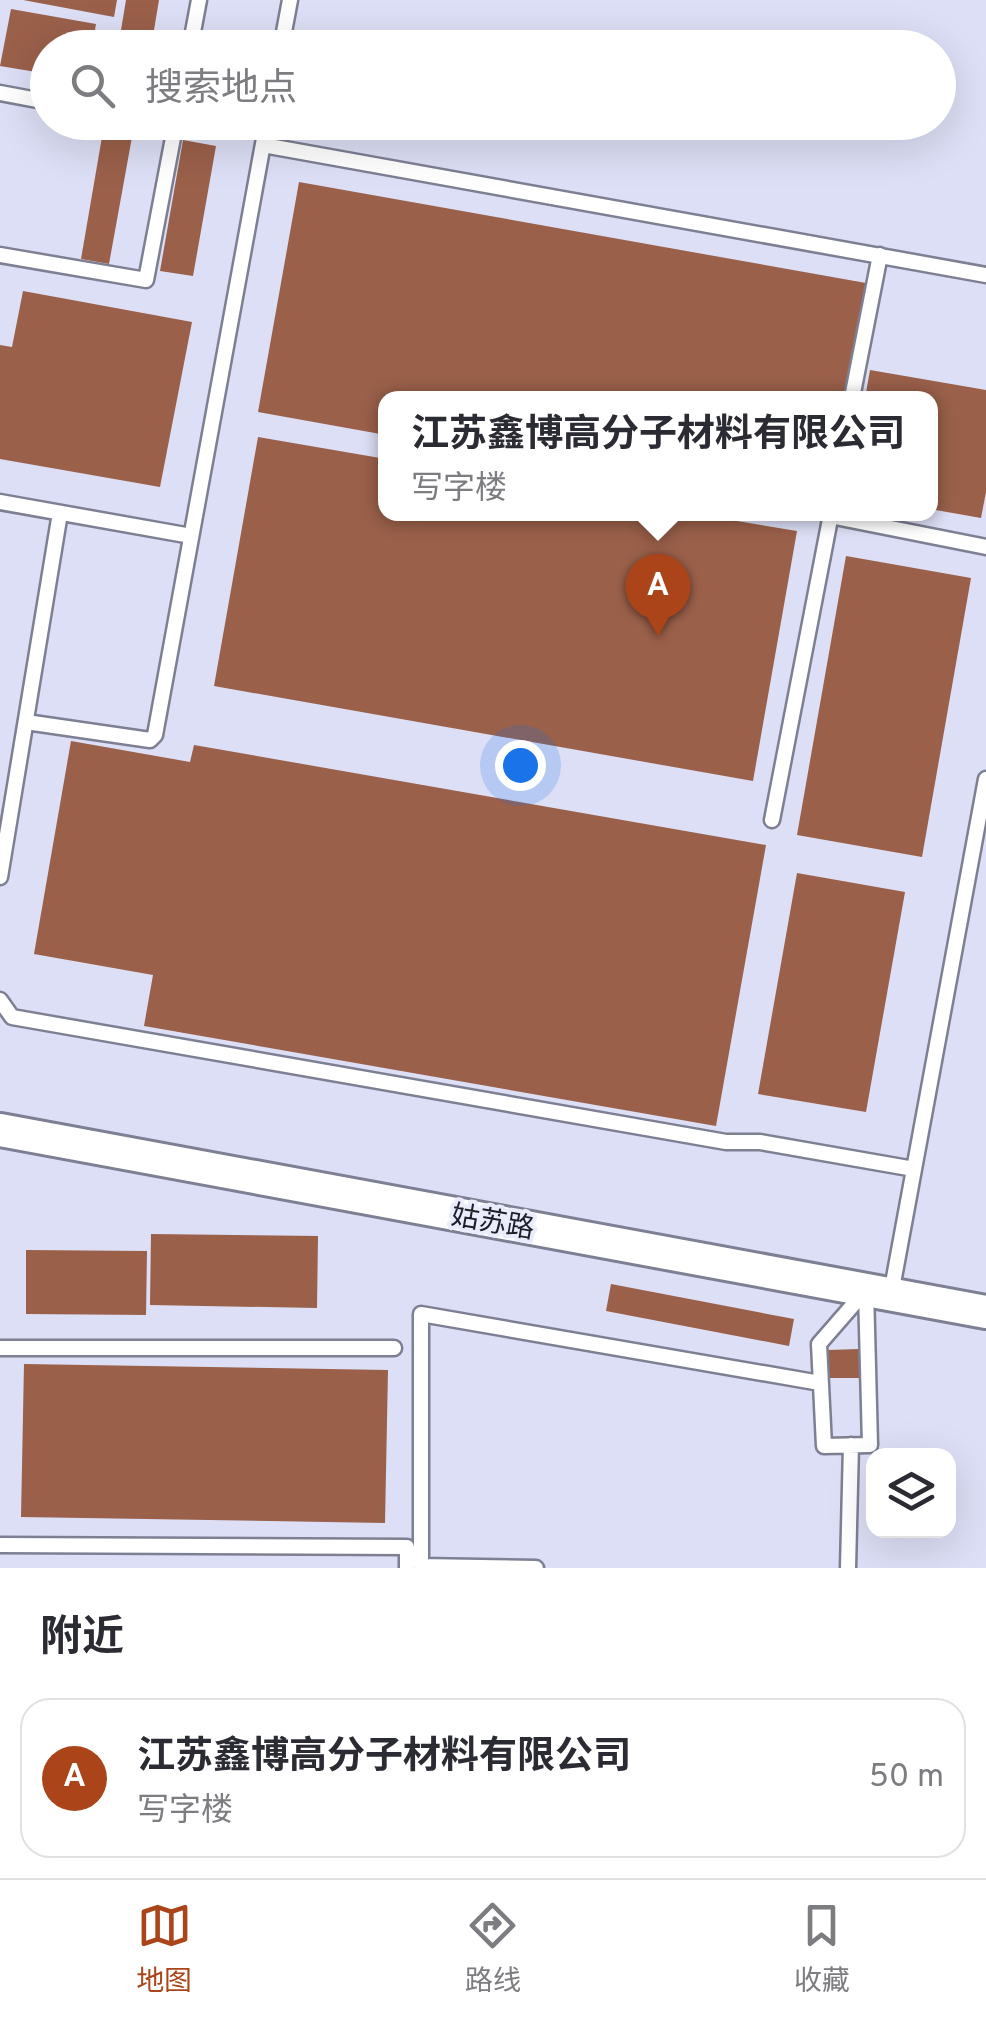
<!DOCTYPE html>
<html lang="zh">
<head>
<meta charset="utf-8">
<style>
  body { margin:0; font-family:Overpass,"Noto Sans SC",sans-serif; background:#f7f7f7; color:#2b2b33 }
  .controls { position:absolute; right:30px; bottom:30px; display:grid; overflow:hidden; border-radius:20px; box-shadow:0 10px 40px #0002 }
  .controls button { width:90px; height:90px; display:grid; place-items:center; padding:0; border:0; border-bottom:2px solid #e1e1e2; background:#fff; color:#2b2b33; font:50px sans-serif }
  .you { position:absolute; left:520px; top:765px; width:35px; height:35px; margin:-25px; border:8px solid #fff; border-radius:50%; background:#1a73e8; box-shadow:0 0 0 15px #1a73e833 }
  .badge { display:grid; place-items:center; width:65px; height:65px; border-radius:50%; background:#ab4519; color:#fff; font-size:32px; font-weight:700 }
  .pin { position:absolute; translate:-50% -82px; filter:drop-shadow(0 2px 5px #0008) }
  .pin::after { content:''; position:absolute; top:52px; width:35px; height:30px; background:inherit; clip-path:polygon(0 0,100% 0,50% 100%) }
  .popup { position:absolute; left:378px; top:391px; width:560px; height:130px; box-sizing:border-box; display:grid; place-content:center; border-radius:20px; background:#fff; filter:drop-shadow(0 2px 8px #0005); font-size:32px; white-space:nowrap; color:#7c7c81 }
  .popup b { font-size:38px; color:#2b2b33 }
  .popup::after { content:''; position:absolute; left:50%; top:100%; margin-left:-20px; border:20px solid transparent; border-top-color:#fff }
  .list { margin:0; padding:0; list-style:none }
  h2 { display:flex; justify-content:space-between; align-items:center; height:130px; margin:0; padding:0 40px; font-size:42px }
  h2 small { font-size:32px; font-weight:400; color:#7c7c81 }
  .list li { display:grid; grid-template-columns:65px 1fr auto; gap:30px; align-items:center; box-sizing:border-box; height:160px; margin:0 20px 20px; padding:0 20px; border:2px solid #e1e1e2; border-radius:30px }
  .list b { display:block; font-size:38px; white-space:nowrap }
  .list p { margin:0; font-size:32px; white-space:nowrap; color:#7c7c81 }
  .list em { font-size:32px; font-style:normal; color:#7c7c81 }
  .icon { flex:none; width:55px; height:55px; fill:none; stroke:currentColor; stroke-width:2; stroke-linecap:round; stroke-linejoin:round }
  .map { position:relative; flex:none; width:986px; height:1568px; overflow:hidden }
  .search { position:absolute; background:#fff; box-shadow:0 10px 40px #0002; left:30px; right:30px; top:30px; height:110px; display:flex; align-items:center; gap:25px; box-sizing:border-box; padding:0 35px; border-radius:55px; color:#7c7c81; font-size:38px }
  .sheet { height:310px; background:#fff }
  nav { display:flex; justify-content:space-around; align-items:center; box-sizing:border-box; height:140px; border-top:2px solid #e1e1e2; background:#fff; font-size:28px; color:#7c7c81 }
  nav a { display:grid; justify-items:center; gap:5px }
  nav .on { color:#ab4519 }
  .map>svg:first-child { display:block }
  .building { fill:#9a604a }
  .lines { fill:none; stroke-linecap:round; stroke-linejoin:round }
  .service-casing { stroke:#7d7f93; stroke-width:19 }
  .tertiary-casing { stroke:#7d7f93; stroke-width:38 }
  .service { stroke:#fff; stroke-width:14 }
  .tertiary { stroke:#fff; stroke-width:32 }
  .labels { text-anchor:middle; stroke-width:8; stroke-linejoin:round; paint-order:stroke }
  .street-label { font-size:28px; fill:#1d1e26; stroke:#eaecfe }
</style>
</head>
<body>
<div class="map">
<svg width="986" height="1568" viewBox="0 0 986 1568">
  <rect width="100%" height="100%" fill="#dcdff5"/>
  <path class="building" d="M23 0H117L114 17Z
    M126 0H159L151 48H118Z
    M11 9 96 24 92 48H48V74L0 66Z
    M103 131 132 137 109 264 81 259Z
    M183 140 216 146 193 276 160 271Z
    M299 182 866 283 845 398H386V435L258 412Z
    M23 291 192 322 160 487 0 459V345L12 347Z
    M870 370 986 390V492L981 518 930 509V398H865Z
    M258 437 386 459V514H695L797 531 753 781 214 686Z
    M846 556 971 578 922 857 797 835Z
    M71 741 190 762 194 745 766 845 716 1126 144 1026 153 975 34 954Z
    M797 873 905 892 866 1112 758 1094Z
    M151 1234 318 1236 317 1308 150 1305Z
    M26 1250 147 1251 146 1315 26 1314Z
    M611 1284 794 1319 789 1346 606 1311Z
    M859 1349 860 1378H828V1350Z
    M24 1364 388 1370 385 1523 21 1517Z"/>
  <g class="lines">
    <g class="service-casing">
      <path id="service" d="M190 48 199 0
        M281 48 290 0
        M0 93 48 102
        M263 145 986 275
        M0 255 146 280 176 122
        M852 398 880 255
        M0 502 191 536
        M830 516 986 547
        M26 722 150 740 155 735 267 122
        M772 820 831 514
        M0 877 60 513
        M0 1000 12 1017 726 1142H760L914 1169
        M866 1290 870 1445 824 1446 819 1344Z
        M891 1294 986 779
        M0 1348H394
        M0 1545 407 1547V1568
        M536 1568 421 1566V1314L820 1383
        M848 1568 851 1445"/>
    </g>
    <g class="tertiary-casing">
      <path id="tertiary" d="M0 1130 986 1312"/>
    </g>
    <use href="#service" class="service"/>
    <use href="#tertiary" class="tertiary"/>
  </g>
  <g class="labels">
    <g class="street-label">
      <text transform="translate(493 1221) rotate(10)" y="10">姑苏路</text>
    </g>
  </g>
</svg>
<div class="controls">
<button><svg class="icon" aria-label="layers" viewBox="0 0 24 24"><path d="M12 4l9 5-9 5-9-5zM3 14l9 5 9-5"/></svg></button>
</div>
<div class="you"></div>
<div class="pin badge" style="left:658px;top:636px">A</div>
<div class="popup"><b>江苏鑫博高分子材料有限公司</b>写字楼</div>
<div class="search"><svg class="icon" aria-label="search" viewBox="0 0 24 24"><circle cx="10" cy="10" r="6"/><path d="M15 15l6 6"/></svg>搜索地点</div>
</div>
<section class="sheet">
<h2>附近<small></small></h2>
<ul class="list">
<li><span class="badge">A</span><div><b>江苏鑫博高分子材料有限公司</b><p>写字楼</p></div><em>50 m</em></li>
</ul>
</section>
<nav>
<a class="on"><svg class="icon" aria-label="map" viewBox="0 0 24 24"><path d="M3 6l6-2 6 2 6-2v14l-6 2-6-2-6 2zM9 4v14M15 6v14"/></svg>地图</a>
<a><svg class="icon" aria-label="directions" viewBox="0 0 24 24"><path d="M12 3l9 9-9 9-9-9zM9 14v-3h6M13 9l2 2-2 2"/></svg>路线</a>
<a><svg class="icon" aria-label="saved" viewBox="0 0 24 24"><path d="M7 4h10v16l-5-4-5 4z"/></svg>收藏</a>
</nav>
</body>
</html>
